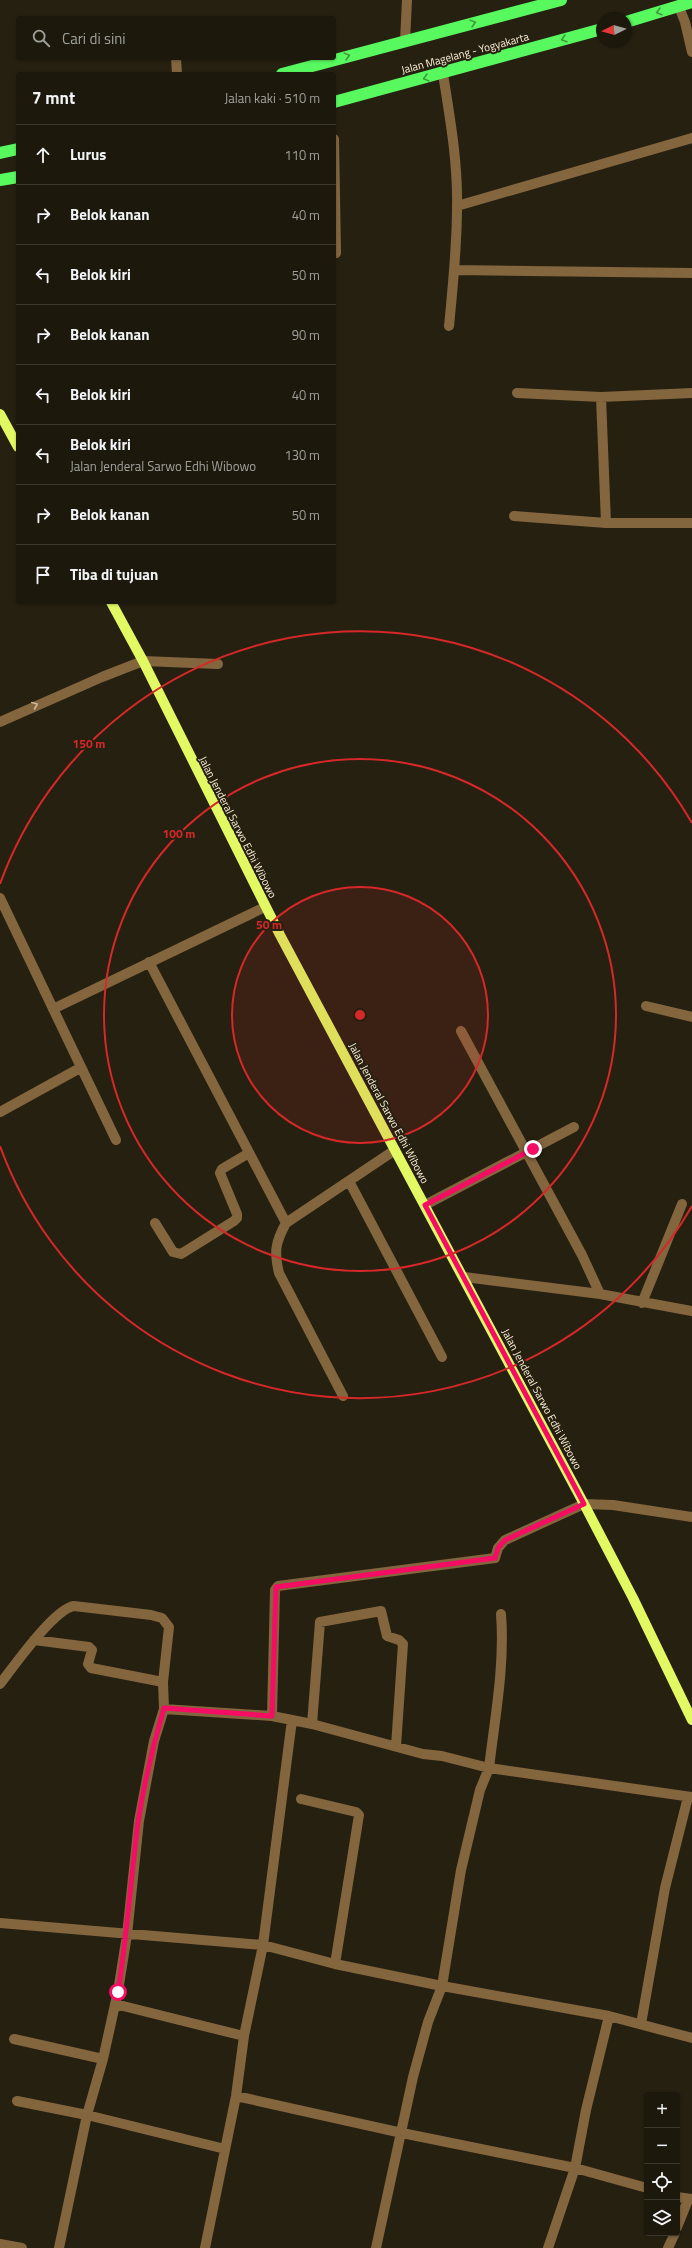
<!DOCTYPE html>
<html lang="id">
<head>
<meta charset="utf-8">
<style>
  body { margin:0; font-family:"Titillium Web",sans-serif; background:#29251a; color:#f1f3f6 }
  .controls { position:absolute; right:12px; bottom:12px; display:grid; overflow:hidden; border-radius:4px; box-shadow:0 1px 3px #0004 }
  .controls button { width:36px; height:36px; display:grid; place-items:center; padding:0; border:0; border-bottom:1px solid #3a372d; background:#1c180c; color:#f1f3f6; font:20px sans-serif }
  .compass { position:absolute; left:596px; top:12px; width:36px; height:36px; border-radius:50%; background:#1c180c; box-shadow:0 1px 3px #0004; rotate:265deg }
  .stop { position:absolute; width:12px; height:12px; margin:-9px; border:3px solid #f50c63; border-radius:50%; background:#fff }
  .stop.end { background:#f50c63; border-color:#fff; box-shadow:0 1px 4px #0008 }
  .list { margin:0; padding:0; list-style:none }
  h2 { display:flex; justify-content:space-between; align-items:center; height:52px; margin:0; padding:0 16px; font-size:17px }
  h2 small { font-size:13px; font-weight:400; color:#a0a09d }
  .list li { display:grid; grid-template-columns:26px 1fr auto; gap:12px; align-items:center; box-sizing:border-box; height:60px; padding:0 16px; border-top:1px solid #3a372d }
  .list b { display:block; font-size:15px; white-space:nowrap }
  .list p { margin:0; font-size:13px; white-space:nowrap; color:#a0a09d }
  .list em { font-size:13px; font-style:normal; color:#a0a09d }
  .icon { flex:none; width:22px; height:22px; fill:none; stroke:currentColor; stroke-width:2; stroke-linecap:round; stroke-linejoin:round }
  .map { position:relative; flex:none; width:692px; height:2248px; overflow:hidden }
  .search { position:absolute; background:#1c180c; box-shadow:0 1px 3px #0004; left:16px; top:16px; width:320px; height:44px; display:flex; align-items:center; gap:10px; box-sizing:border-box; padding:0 14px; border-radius:4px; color:#a0a09d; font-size:15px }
  .panel { position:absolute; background:#1c180c; box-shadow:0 1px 3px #0004; left:16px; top:72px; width:320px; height:532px; border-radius:4px }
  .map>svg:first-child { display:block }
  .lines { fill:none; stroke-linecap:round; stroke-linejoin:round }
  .minor { stroke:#83653e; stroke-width:10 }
  .major { stroke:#e2f963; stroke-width:10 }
  .highway { stroke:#58f85f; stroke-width:12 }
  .oneway { stroke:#42973b }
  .oneway2 { stroke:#ccb89a }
  .route { stroke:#f50c63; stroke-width:5 }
  .ring { fill:none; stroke:#d62828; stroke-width:2 }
  .labels { text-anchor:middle; stroke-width:4; stroke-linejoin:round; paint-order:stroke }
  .street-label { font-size:11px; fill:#fdf0d7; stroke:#262010 }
  .centre { fill:#d62828; stroke:#262010; stroke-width:2 }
  .ring-label { font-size:12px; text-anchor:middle; font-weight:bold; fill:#d62828; stroke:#262010; stroke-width:4; stroke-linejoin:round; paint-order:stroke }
</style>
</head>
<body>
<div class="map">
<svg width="692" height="2248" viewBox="0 0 692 2248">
  <rect width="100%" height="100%" fill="#262010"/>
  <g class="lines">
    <path class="minor" d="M679 7 685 22 692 52
      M405 41 407 0
      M176 58 177 74
      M443 74C450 118 458 163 457 207 457 247 453 286 449 326
      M334 139 336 253
      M457 206 692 138
      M455 270 692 273
      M517 393 601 397 692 393
      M601 397 606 523
      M514 516 606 523H692
      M0 722 102 677 143 661 218 664
      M0 898 116 1140
      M149 962 286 1223 395 1150
      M646 1006 692 1017
      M53 1009 265 907
      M461 1031 582 1255 600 1294
      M0 1112 80 1068
      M349 1181 442 1357
      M425 1205 574 1127
      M155 1223 173 1252 181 1254 234 1221 237 1218V1214L220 1173 222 1169 249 1153
      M286 1223C275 1243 274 1252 279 1273L343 1396
      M464 1277 600 1294 692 1311
      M642 1303 682 1204
      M34 1640 89 1647 92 1650 88 1664 91 1668 163 1682
      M0 1684C14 1666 54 1609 74 1606L151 1615 162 1618 169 1627 163 1682 164 1709
      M272 1716 275 1590 278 1586 495 1558 498 1548 505 1540 584 1504 613 1505 692 1517
      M312 1724 320 1622 381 1611 387 1636 399 1640 403 1644 396 1746
      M301 1799 356 1812 359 1815 335 1964
      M0 1923 263 1945 335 1964 442 1986 609 2016 692 2038
      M115 2004 244 2036
      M609 2016 586 2110 575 2168 647 2188
      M641 2024 665 1888 688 1797
      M14 2039 103 2059
      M236 2096 402 2133 575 2168 548 2248
      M17 2101 87 2115 225 2149
      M677 2197 692 2199
      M677 2227 688 2200
      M0 2244 22 2248
      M59 2248 87 2115 103 2059 118 1991 127 1935 139 1821 154 1741 164 1709 272 1716 312 1724 423 1754 442 1756 489 1768C495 1717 505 1665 501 1614
      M205 2248 236 2096 244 2036 263 1945 292 1720
      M376 2248 413 2077 428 2022 442 1986 461 1870 480 1790 489 1768 692 1797
      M668 2248 675 2233"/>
    <path class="major" d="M0 414 18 447
      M111 602 143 661 280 935 584 1504 633 1598 692 1720"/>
    <path class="highway" d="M626 22 692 2
      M282 74 561 0
      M334 102 602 29
      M0 153 18 149
      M0 180 18 177"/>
  </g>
  <defs><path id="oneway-chevron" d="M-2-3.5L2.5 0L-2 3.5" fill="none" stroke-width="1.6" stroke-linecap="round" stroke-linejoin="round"/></defs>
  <g class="oneway">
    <use href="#oneway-chevron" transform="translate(659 12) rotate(164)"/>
    <use href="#oneway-chevron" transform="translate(473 23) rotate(-15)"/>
    <use href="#oneway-chevron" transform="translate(564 39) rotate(164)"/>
    <use href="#oneway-chevron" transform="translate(347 56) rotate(-15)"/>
    <use href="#oneway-chevron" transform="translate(426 78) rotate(165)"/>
  </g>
  <use class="oneway2" href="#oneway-chevron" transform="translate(35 705) rotate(-23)"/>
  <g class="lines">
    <path class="route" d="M118 1992C127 1935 131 1878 138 1822 144 1784 153 1745 164 1708L272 1716 276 1587 495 1558 498 1548 505 1540 584 1504 425 1205 533 1149"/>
  </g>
  <circle cx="360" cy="1015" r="128" fill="#d62828" fill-opacity=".12"/>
  <g class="ring">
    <circle cx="360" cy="1015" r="128"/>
    <circle cx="360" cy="1015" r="256"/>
    <path d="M692 1206A383 383 0 0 1 0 1146M0 884A383 383 0 0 1 692 823"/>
  </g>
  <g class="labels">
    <g class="street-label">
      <text transform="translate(465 53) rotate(-15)" y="4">Jalan Magelang - Yogyakarta</text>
      <text transform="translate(238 827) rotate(63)" y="4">Jalan Jenderal Sarwo Edhi Wibowo</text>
      <text transform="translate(389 1113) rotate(62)" y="4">Jalan Jenderal Sarwo Edhi Wibowo</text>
      <text transform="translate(542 1399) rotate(62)" y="4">Jalan Jenderal Sarwo Edhi Wibowo</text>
    </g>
  </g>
  <circle cx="360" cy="1015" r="6" class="centre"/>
  <g class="ring-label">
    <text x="89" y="748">150 m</text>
    <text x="179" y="838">100 m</text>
    <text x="269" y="929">50 m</text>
  </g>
</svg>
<div class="controls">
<button>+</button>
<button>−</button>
<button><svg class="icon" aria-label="locate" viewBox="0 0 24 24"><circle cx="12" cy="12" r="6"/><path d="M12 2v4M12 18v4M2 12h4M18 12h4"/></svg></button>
<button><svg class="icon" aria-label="layers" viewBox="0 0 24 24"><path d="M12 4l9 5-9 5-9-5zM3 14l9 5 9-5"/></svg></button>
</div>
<svg class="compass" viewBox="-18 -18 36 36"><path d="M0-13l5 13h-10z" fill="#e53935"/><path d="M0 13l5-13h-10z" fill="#a0a09d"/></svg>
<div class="stop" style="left:118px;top:1992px"></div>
<div class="stop end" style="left:533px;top:1149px"></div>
<div class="search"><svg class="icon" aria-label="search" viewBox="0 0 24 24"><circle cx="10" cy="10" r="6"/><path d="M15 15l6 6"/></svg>Cari di sini</div>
<section class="panel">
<h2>7 mnt<small>Jalan kaki · 510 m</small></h2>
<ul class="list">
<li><svg class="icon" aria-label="ahead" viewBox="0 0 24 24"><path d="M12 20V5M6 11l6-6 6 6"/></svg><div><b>Lurus</b></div><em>110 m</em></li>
<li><svg class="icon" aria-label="right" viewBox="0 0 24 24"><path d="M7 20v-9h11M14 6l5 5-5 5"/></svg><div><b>Belok kanan</b></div><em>40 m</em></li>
<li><svg class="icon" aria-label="left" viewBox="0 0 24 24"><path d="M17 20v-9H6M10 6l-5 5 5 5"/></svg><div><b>Belok kiri</b></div><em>50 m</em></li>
<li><svg class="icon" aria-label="right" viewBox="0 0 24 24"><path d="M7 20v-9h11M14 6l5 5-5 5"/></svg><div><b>Belok kanan</b></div><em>90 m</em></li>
<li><svg class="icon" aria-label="left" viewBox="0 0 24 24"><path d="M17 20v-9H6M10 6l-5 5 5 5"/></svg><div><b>Belok kiri</b></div><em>40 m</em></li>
<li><svg class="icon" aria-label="left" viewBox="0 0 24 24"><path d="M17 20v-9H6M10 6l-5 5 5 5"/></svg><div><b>Belok kiri</b><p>Jalan Jenderal Sarwo Edhi Wibowo</p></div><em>130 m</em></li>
<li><svg class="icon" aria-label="right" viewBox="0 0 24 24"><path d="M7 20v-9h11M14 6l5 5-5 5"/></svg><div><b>Belok kanan</b></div><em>50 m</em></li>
<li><svg class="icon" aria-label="arrive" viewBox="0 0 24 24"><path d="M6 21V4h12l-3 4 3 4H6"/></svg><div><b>Tiba di tujuan</b></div></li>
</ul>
</section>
</div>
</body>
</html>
